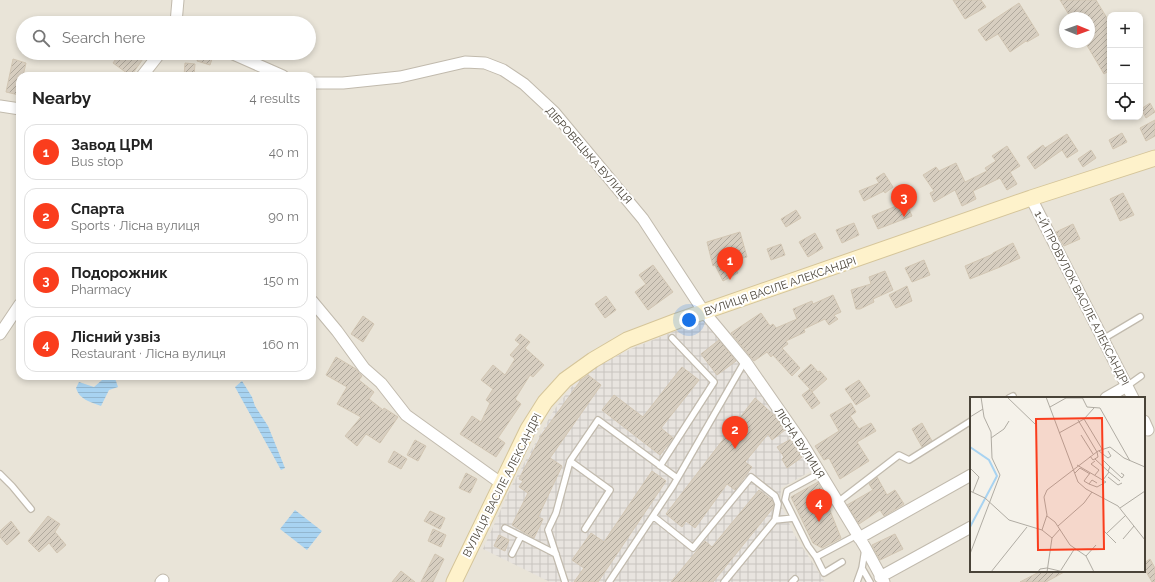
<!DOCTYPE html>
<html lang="en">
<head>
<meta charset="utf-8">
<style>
  body { margin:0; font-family:Raleway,sans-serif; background:#f6f6f6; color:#222 }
  .controls { position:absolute; right:12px; top:12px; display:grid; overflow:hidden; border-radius:8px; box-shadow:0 2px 6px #0003 }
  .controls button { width:36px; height:36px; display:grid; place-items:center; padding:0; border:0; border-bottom:1px solid #e0e0e0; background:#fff; color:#222; font:20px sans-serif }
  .compass { position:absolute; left:1059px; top:12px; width:36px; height:36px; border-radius:50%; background:#fff; box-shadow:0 2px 6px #0003; rotate:91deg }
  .you { position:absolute; left:689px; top:320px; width:14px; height:14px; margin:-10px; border:3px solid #fff; border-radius:50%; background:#1a73e8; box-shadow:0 0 0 6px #1a73e833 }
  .badge { display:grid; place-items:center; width:26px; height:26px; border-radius:50%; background:#fa3d1d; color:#fff; font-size:13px; font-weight:700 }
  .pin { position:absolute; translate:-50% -33px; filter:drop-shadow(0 1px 2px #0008) }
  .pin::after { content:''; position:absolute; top:21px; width:14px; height:12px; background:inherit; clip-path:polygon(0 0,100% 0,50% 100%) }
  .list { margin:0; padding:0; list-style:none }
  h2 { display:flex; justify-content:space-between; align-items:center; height:52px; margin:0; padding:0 16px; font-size:17px }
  h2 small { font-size:13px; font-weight:400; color:#767676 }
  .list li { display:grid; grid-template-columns:26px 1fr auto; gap:12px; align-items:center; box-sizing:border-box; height:56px; margin:0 8px 8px; padding:0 8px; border:1px solid #e0e0e0; border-radius:12px }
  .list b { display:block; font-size:15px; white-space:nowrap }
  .list p { margin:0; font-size:13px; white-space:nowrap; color:#767676 }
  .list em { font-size:13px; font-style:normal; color:#767676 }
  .icon { flex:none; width:22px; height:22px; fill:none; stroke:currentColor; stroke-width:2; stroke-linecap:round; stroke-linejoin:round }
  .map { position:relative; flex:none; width:1155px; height:582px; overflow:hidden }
  .search { position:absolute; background:#fff; box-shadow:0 2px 6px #0003; left:16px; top:16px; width:300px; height:44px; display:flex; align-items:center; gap:10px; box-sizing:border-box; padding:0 14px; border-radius:22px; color:#767676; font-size:15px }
  .panel { position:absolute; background:#fff; box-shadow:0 2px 6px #0003; left:16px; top:72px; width:300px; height:308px; border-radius:12px }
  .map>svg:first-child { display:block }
  .residential { fill:#e9e4d8; fill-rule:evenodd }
  .industrial { fill:url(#industrial-grid) }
  .water { fill:url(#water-rules) }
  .building { fill:url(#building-hatch); stroke:#d2c6b3 }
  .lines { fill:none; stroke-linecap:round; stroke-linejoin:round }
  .service-casing { stroke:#c1baad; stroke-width:8 }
  .minor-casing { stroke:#c1baad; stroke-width:13 }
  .secondary-casing { stroke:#d5c59a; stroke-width:17 }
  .service { stroke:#fff; stroke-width:5.5 }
  .minor { stroke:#fff; stroke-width:11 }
  .secondary { stroke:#fef2cb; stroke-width:15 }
  .labels { text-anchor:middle; stroke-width:4; stroke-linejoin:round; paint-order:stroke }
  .street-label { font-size:11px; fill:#494338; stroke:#fff }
  .inset-river { fill:none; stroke:#a8d3f1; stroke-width:2 }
  .inset-road { fill:none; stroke:#b0aca3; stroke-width:1 }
  .view { fill:#fa3d1d; fill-opacity:0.15; stroke:#fa3d1d; stroke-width:2 }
  .inset-edge { fill:none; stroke:#494338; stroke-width:2 }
</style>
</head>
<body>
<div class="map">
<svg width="1155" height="582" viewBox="0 0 1155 582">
  <defs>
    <pattern id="industrial-grid" width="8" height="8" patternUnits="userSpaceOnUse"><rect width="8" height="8" fill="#e8e4df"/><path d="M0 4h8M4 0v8" fill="none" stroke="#c8c5c0"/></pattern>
    <pattern id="water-rules" width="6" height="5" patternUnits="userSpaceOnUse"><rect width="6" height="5" fill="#a8d3f1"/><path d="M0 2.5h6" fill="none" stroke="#92b6cf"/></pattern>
    <pattern id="building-hatch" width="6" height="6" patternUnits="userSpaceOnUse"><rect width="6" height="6" fill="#d7cec0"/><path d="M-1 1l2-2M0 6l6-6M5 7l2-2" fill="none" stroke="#b0a99d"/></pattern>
  </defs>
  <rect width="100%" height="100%" fill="#f5f2ea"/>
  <path class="residential" d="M0 0H1155V582H0ZM1110 15H1140V117H1110ZM1065 18H1089V42H1065ZM23 23H309V53H23ZM20 76H312V376H20ZM971 398H1144V571H971Z"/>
  <path class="industrial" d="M707 318 743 363 815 469 781 488 780 503 794 534 825 582H550L483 549 511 487 538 438 554 410 580 376 585 372 631 349Z"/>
  <path class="water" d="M112 376H113L116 381 118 387 109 390 101 406C90 402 79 399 76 388L79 382 94 387 102 380Z
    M242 381 252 397 255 406 268 426 285 468 281 470 235 387Z
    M295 510 322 531 307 550 280 529Z"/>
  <path class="building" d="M953 0H981L986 7 965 19Z
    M1060 0H1096L1110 23V70L1104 74 1085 42H1089V18H1071Z
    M1019 3 1039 35 1027 42 1026 41 1010 52 998 34 986 41 978 30Z
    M120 53H147L131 76 113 63Z
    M199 53H214L210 65 197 61Z
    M13 59 26 63 23 76H20L19 95 6 92Z
    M185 63 195 64 194 76H184Z
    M1150 103 1155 112 1146 118 1141 109Z
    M1155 120V136L1146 141 1140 128Z
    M1122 133 1127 142 1113 149 1109 140Z
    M1067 134 1078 151 1067 158 1062 150 1035 169 1027 157 1043 145 1045 148Z
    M1007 146 1020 166 1010 172 1017 184 1007 190 1000 178 973 191 976 199 962 206 955 190 934 202 930 193 934 191 923 175 936 167 939 171 956 163 965 182 987 171 985 168 996 161 992 156Z
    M1091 150 1096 158 1083 167 1078 159Z
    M884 173 893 187 885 193 884 191 864 201 859 191 879 183 876 178Z
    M1123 193 1134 215 1120 221 1110 199Z
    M906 202 912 216 878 229 872 216Z
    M796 210 801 218 786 227 781 219Z
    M854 223 859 235 842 243 836 230Z
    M1073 224 1080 239 1064 246 1056 232Z
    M740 232 747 257 731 261 738 273 723 281 715 265 713 266 707 242Z
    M815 233 823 248 808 257 799 242Z
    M1013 243 1020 258 1000 267 970 279 965 266 993 254V253Z
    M781 244 785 255 771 260 767 249Z
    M924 260 930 275 912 282 905 268Z
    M653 265 673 292 648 310 635 292 646 284 639 275Z
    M885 271 893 290 873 299 874 302 860 309H856L851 290 871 284 869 277Z
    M907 286 912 301 896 308 889 295Z
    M833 295 841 312 834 315 838 319 829 325 825 319 804 329 805 332 786 341 788 344 782 348 800 368 792 376 773 355 771 357 767 352 754 361 731 333 761 313 770 326 773 324 776 328 797 319 793 309 812 301 813 304Z
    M606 296 616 310 605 318 595 304Z
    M363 316 374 324 363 342 351 334Z
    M520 334 530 342 525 348 544 365 533 377 530 375 515 399 521 404 498 438 505 443 496 457 460 434 472 416 481 422 490 403 486 400 493 389 481 380 493 365 505 375 515 359 510 355 520 344 515 340Z
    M719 340 736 361 717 375 701 354Z
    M336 357 356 369 362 376 359 380 374 392 369 399 383 410 384 408 398 417 380 443 366 434 357 446 345 436 361 417 337 404 347 387 326 375Z
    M811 364 818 372 820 371 827 379 812 392 810 389 820 403 812 409 802 395 810 389 798 376Z
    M682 367 699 380 661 428 673 438 660 455 602 410 614 395 643 417Z
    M588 375 601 385 550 458 562 466 538 517 543 519 534 538 512 525 528 493 519 487 523 481 519 479 542 434 581 380Z
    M859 380 870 396 856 405 845 389Z
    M755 398 776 417 785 430 772 440 768 434 745 462 752 467 735 490 727 484 695 528 686 521 682 527 666 514Z
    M851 403 856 412 850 416 859 429 871 423 876 431 857 442 869 461 840 479 829 458 824 460 815 446 839 431 830 415Z
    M922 423 932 441 922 447 912 429Z
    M791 439 802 457 787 468 782 459 784 457 777 447Z
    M415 440 426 446 418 461 407 455Z
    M394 451 407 459 401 469 388 462Z
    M652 471 666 481 598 582H574L584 568 572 560 591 533 604 542Z
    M466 473 477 479 470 493 459 488Z
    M877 477 887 495 895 490 904 504 884 516 880 510 859 524 847 505 873 490 869 484Z
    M818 482 823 493 820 494 829 508 841 538 822 548 813 543 791 497Z
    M759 490 772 500 774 504 773 508 713 582H671L705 541 712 547Z
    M430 511 445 518 440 529 424 521Z
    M48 516 60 524 55 532 66 545 57 553 49 543 39 552 28 541Z
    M11 521 20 533 7 545 0 537V531Z
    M433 529 446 535 441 547 428 541Z
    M895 534 903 549 880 560 872 545Z
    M499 535 509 540 505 551 494 546Z
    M435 554 444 559 433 582H421Z
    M1150 559 1155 568V582H1152L1144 568V563Z
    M401 571 415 582H392Z
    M1041 571H1066L1046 582H1020Z"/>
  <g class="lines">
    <g class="service-casing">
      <path id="service" d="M1103 339 1140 317
        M1127 386 1141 376
        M1009 398 1013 396
        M570 461 598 420 677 478
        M660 466 714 382 672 338
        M820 473 787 491 785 500 808 546 816 557 857 535
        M0 474 12 486 31 509
        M838 502 899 455 909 460 971 421
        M653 516 693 548 751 477 775 496 778 504 775 520
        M505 528 556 554
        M512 554 521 536
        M816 557 824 573 842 562
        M862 568 870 582
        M565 582 548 530 556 513 570 461 610 490 585 529
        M609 582 673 486 745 361
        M724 582 775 520 794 518
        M792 582 795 579
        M857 582 862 568 865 549"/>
    </g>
    <g class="minor-casing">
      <path id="minor" d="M176 23 178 0
        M231 53 283 76
        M142 76 160 53
        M312 83H343L400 77 465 62 485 63 503 70 524 84 554 112 643 219 704 312 745 361 802 443 865 547 884 582
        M0 106 20 109
        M1031 198 1133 398
        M312 301 337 331 364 368 381 383 406 415 502 484
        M0 334 20 304
        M1106 398 1127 386
        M1144 421 1148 430
        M859 538 971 475
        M880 577 971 527
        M161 582 163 580"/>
    </g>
    <g class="secondary-casing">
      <path id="secondary" d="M454 582 528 429 545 402 565 380 593 360 627 340 677 321 1031 198 1155 158"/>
    </g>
    <use href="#service" class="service"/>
    <use href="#minor" class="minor"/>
    <use href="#secondary" class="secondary"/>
  </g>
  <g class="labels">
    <g class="street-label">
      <text transform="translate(589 155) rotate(49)" y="4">ДІБРОВЕЦЬКА ВУЛИЦЯ</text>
      <text transform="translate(780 286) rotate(-19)" y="4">ВУЛИЦЯ ВАСІЛЕ АЛЕКСАНДРІ</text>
      <text transform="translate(1082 298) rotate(63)" y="4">1-Й ПРОВУЛОК ВАСІЛЕ АЛЕКСАНДРІ</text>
      <text transform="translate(800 443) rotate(57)" y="4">ЛІСНА ВУЛИЦЯ</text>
      <text transform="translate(502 485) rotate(-63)" y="4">ВУЛИЦЯ ВАСІЛЕ АЛЕКСАНДРІ</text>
    </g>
  </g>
  <g transform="translate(970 397)">
    <rect width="175" height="175" fill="#f5f2ea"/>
    <path class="inset-river" d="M0 50 19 63 27 79 0 130"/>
    <path class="inset-road" d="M37 0 65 27M76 0 108 85 116 92 148 109 175 143M112 0 117 10 130 11 160 64M80 10 96 1H112M0 20 13 12M114 22 132 52M114 22 124 11M108 23 127 55M89 36 114 22M111 38 123 57M21 41 34 32 39 24M129 54 138 61 141 59 138 54M120 59 123 63 128 60 127 55M125 62 139 75 133 83M132 62 140 70 138 74M107 68 136 85 127 90 119 87 122 83 127 86M140 70 152 81 154 78 151 76M0 71 9 80 3 95M139 75 150 84M105 76 110 71 120 77M125 78 129 73 121 67 125 64M138 80 148 88 152 86M119 87 114 84 120 76M0 94 15 101 39 123 72 133 82 141M150 111 175 94M77 119 85 125 100 148 116 159 124 175M88 129 114 106 122 95M72 133 77 118 74 100 77 93 128 54 140 50 154 61 175 70M133 133 146 146M137 136 156 118M82 141 90 132M153 142 164 129M0 157 30 78 22 61 21 35 14 20 11 0M116 159 126 148M91 173 105 151M21 175 57 130M68 175 70 172 77 171 94 175M77 175 82 141"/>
    <path class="view" d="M132 21 134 152 68 153 66 22Z"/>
    <rect width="175" height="175" class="inset-edge"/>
  </g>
</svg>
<div class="controls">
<button>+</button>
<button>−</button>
<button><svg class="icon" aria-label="locate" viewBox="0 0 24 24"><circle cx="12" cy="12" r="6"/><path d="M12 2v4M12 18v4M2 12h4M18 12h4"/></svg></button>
</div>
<svg class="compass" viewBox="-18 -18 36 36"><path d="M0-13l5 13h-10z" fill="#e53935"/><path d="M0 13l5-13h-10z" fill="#767676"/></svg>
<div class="you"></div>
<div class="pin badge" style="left:730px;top:280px">1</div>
<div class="pin badge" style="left:735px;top:449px">2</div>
<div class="pin badge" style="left:904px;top:217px">3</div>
<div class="pin badge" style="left:819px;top:522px">4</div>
<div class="search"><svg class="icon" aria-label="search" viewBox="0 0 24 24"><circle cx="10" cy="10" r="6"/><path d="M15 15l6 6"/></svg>Search here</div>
<section class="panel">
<h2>Nearby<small>4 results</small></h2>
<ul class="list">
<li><span class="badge">1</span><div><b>Завод ЦРМ</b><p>Bus stop</p></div><em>40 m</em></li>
<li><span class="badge">2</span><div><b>Спарта</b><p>Sports · Лісна вулиця</p></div><em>90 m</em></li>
<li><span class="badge">3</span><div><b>Подорожник</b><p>Pharmacy</p></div><em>150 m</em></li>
<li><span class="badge">4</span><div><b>Лісний узвіз</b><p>Restaurant · Лісна вулиця</p></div><em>160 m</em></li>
</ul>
</section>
</div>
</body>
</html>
